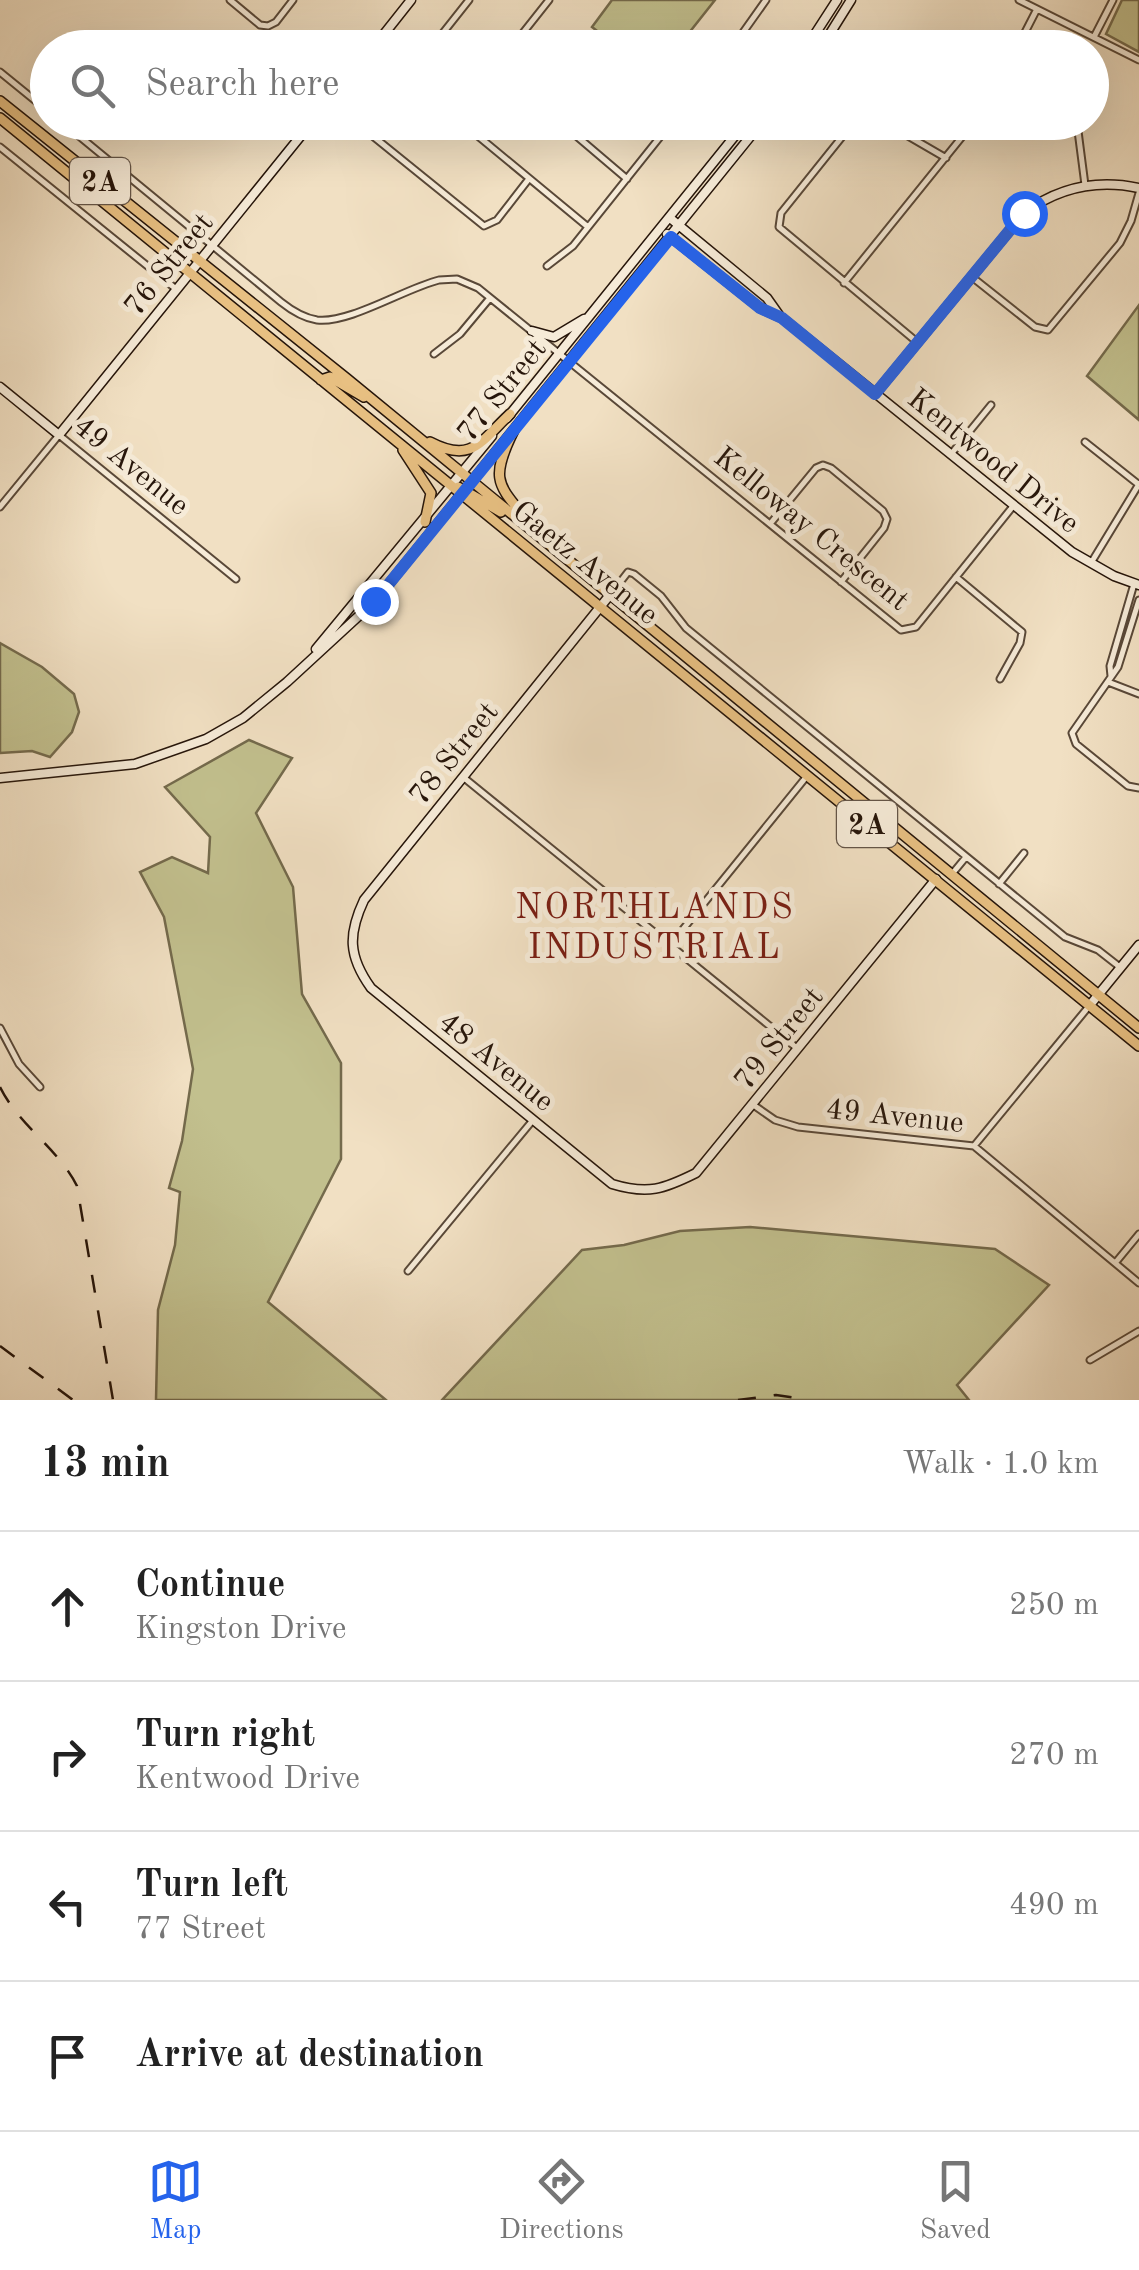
<!DOCTYPE html>
<html lang="en">
<head>
<meta charset="utf-8">
<style>
  body { margin:0; font-family:"Old Standard TT",serif; background:#f6f6f6; color:#222 }
  .stop { position:absolute; width:30px; height:30px; margin:-22px; border:8px solid #2563eb; border-radius:50%; background:#fff }
  .stop.end { background:#2563eb; border-color:#fff; box-shadow:0 2px 10px #0008 }
  .list { margin:0; padding:0; list-style:none }
  h2 { display:flex; justify-content:space-between; align-items:center; height:130px; margin:0; padding:0 40px; font-size:42px }
  h2 small { font-size:32px; font-weight:400; color:#767676 }
  .list li { display:grid; grid-template-columns:65px 1fr auto; gap:30px; align-items:center; box-sizing:border-box; height:150px; padding:0 40px; border-top:2px solid #e0e0e0 }
  .list b { display:block; font-size:38px; white-space:nowrap }
  .list p { margin:0; font-size:32px; white-space:nowrap; color:#767676 }
  .list em { font-size:32px; font-style:normal; color:#767676 }
  .icon { flex:none; width:55px; height:55px; fill:none; stroke:currentColor; stroke-width:2; stroke-linecap:round; stroke-linejoin:round }
  .map { position:relative; flex:none; width:1139px; height:1400px; overflow:hidden }
  .search { position:absolute; background:#fff; box-shadow:0 10px 40px #0002; left:30px; right:30px; top:30px; height:110px; display:flex; align-items:center; gap:25px; box-sizing:border-box; padding:0 35px; border-radius:55px; color:#767676; font-size:38px }
  .sheet { height:730px; background:#fff }
  nav { display:flex; justify-content:space-around; align-items:center; box-sizing:border-box; height:140px; border-top:2px solid #e0e0e0; background:#fff; font-size:28px; color:#767676 }
  nav a { display:grid; justify-items:center; gap:5px }
  nav .on { color:#2563eb }
  .map>svg:first-child { display:block }
  .green { fill:#c2c08e; stroke:#746a4c; stroke-width:2.5 }
  .lines { fill:none; stroke-linecap:round; stroke-linejoin:round }
  .street-casing { stroke:#594838; stroke-width:9 }
  .secondary-casing { stroke:#26150a; stroke-width:11 }
  .primary-casing { stroke:#26150a; stroke-width:12 }
  .street { stroke:#f6ebd8; stroke-width:5 }
  .secondary { stroke:#f6ebd8; stroke-width:8 }
  .primary { stroke:#e8c082; stroke-width:9 }
  .rail { stroke:#26150a; stroke-width:2.5; stroke-dasharray:18 18; stroke-linecap:butt }
  .route { stroke:#2563eb; stroke-width:12 }
  .labels { text-anchor:middle; stroke-width:10; stroke-linejoin:round; paint-order:stroke }
  .shield { fill:#f6ebd8; stroke:#645548; stroke-width:2.5 }
  .shield-label { font-size:28px; font-weight:bold; fill:#26150a }
  .street-label { font-size:30px; fill:#26150a; stroke:#f6ebd8 }
  .quarter-label { font-size:35px; letter-spacing:2.5px; fill:#7a1f14; stroke:#f6ebd8 }
</style>
</head>
<body>
<div class="map">
<svg width="1139" height="1400" viewBox="0 0 1139 1400">
  <rect width="100%" height="100%" fill="#f1e0c3"/>
  <filter id="stains"><feTurbulence type="fractalNoise" baseFrequency=".002" numOctaves="4"/><feColorMatrix values="0 0 0 0 .2 0 0 0 0 .09 0 0 0 0 .02 0 0 0 .5 -.17"/></filter>
  <radialGradient id="worn" r=".72"><stop offset=".6" stop-color="#630" stop-opacity="0"/><stop offset="1" stop-color="#630" stop-opacity=".3"/></radialGradient>
  <path class="green" d="M612 0H715L677 48 618 47 592 27Z
    M1122 0H1139V52L1106 34Z
    M1139 305V420L1087 376Z
    M0 643 42 667 74 694 79 712 72 732 50 757 32 751 0 753Z
    M249 740 292 758 256 813 293 887 302 994 341 1063V1159L268 1302 386 1400H156L158 1310 175 1245 180 1192 169 1188 182 1141 193 1069 164 917 140 872 172 857 208 873 210 837 165 787Z
    M750 1227 995 1249 1049 1285 957 1385 969 1400H442L582 1250 624 1245 680 1231Z"/>
  <g class="lines">
    <g class="street-casing">
      <path id="street" d="M230 0 260 25 268 26 276 22 293 0
        M1019 0 1139 60
        M1094 37 1113 0
        M913 43 923 48
        M431 48 469 0
        M511 48 549 0
        M732 48 766 0
        M1017 48 1037 9
        M0 72 48 111
        M62 122 281 302C291 310 304 318 317 320 349 324 406 288 439 280L457 279 478 288 901 630 916 627 1014 505
        M369 122 366 126 369 133 484 226 497 220 528 180
        M461 122 588 227
        M560 122 627 179
        M651 122 664 134
        M854 122 781 213 779 227 917 342
        M884 122 946 158
        M1078 131 1085 185
        M0 147 176 289
        M547 266 573 246 672 122
        M972 277 1035 327 1048 330 1120 243 1131 221 1139 193
        M844 283 974 122
        M434 354 460 334 490 298
        M1085 442 1138 484
        M952 453 991 405
        M0 507 59 435 236 579
        M770 524 816 468 823 465 831 468 883 511 887 519 884 528 841 582
        M1091 563 1139 484
        M956 577 1022 632 1020 643 1000 679
        M611 594 628 572 634 574 661 596 686 628 1065 937 1098 950 1121 968
        M1139 600 1118 667 1072 733 1076 744 1128 786 1139 788
        M1111 676 1110 666 1134 584
        M1108 682 1139 694
        M463 777 798 1049
        M952 874 966 857
        M999 884 1024 853
        M671 944 807 776
        M0 1028 19 1064 40 1087
        M752 1104 775 1120 798 1127 974 1146 1139 1283
        M974 1146 1090 1005
        M1116 1262 1139 1234
        M408 1271 533 1120
        M1090 1360 1139 1331"/>
    </g>
    <g class="secondary-casing">
      <path id="secondary" d="M373 48 411 0
        M806 48 837 0
        M821 48 851 0
        M670 218 767 298 779 315
        M667 234 760 308 782 318 1072 552 1114 576 1139 585
        M532 331 554 337 584 319
        M0 387 59 435 312 122
        M875 394 1024 213C1059 187 1097 179 1139 188
        M507 418 746 122
        M609 596 364 900C348 934 348 956 371 988L612 1184C648 1195 664 1189 696 1173L936 879
        M316 649 492 436
        M0 778 135 764 206 739 243 718 287 682 375 601 762 122
        M1090 1005 1139 945"/>
    </g>
    <g class="primary-casing">
      <path id="primary" d="M0 101 346 378 1139 1028
        M0 118 1139 1046
        M321 380 330 377 364 397
        M514 430C487 484 500 485 533 528
        M430 442C472 464 481 441 510 414
        M403 450 431 493 425 522
        M458 487 501 512"/>
    </g>
    <use href="#street" class="street"/>
    <use href="#secondary" class="secondary"/>
    <use href="#primary" class="primary"/>
    <path class="rail" d="M0 1087C19 1126 58 1148 77 1186L113 1400
      M0 1346 73 1400
      M738 1400 776 1395 809 1400"/>
  </g>
  <g class="lines">
    <path class="route" d="M375 601 671 237 760 308 782 318 875 394 1024 213"/>
  </g>
  <g class="labels">
    <g class="shield">
      <rect x="70" y="158" width="60" height="46" rx="8"/>
      <rect x="837" y="801" width="60" height="46" rx="8"/>
    </g>
    <g class="shield-label">
      <text x="100" y="191">2A</text>
      <text x="867" y="834">2A</text>
    </g>
    <g class="street-label">
      <text transform="translate(168 264) rotate(-51)" y="10">76 Street</text>
      <text transform="translate(501 390) rotate(-51)" y="10">77 Street</text>
      <text transform="translate(994 460) rotate(39)" y="10">Kentwood Drive</text>
      <text transform="translate(132 465) rotate(39)" y="10">49 Avenue</text>
      <text transform="translate(812 528) rotate(39)" y="10">Kelloway Crescent</text>
      <text transform="translate(586 562) rotate(39)" y="10">Gaetz Avenue</text>
      <text transform="translate(453 753) rotate(-51)" y="10">78 Street</text>
      <text transform="translate(778 1038) rotate(-51)" y="10">79 Street</text>
      <text transform="translate(497 1061) rotate(39)" y="10">48 Avenue</text>
      <text transform="translate(895 1115) rotate(6)" y="10">49 Avenue</text>
    </g>
    <g class="quarter-label">
      <text x="655" y="918">NORTHLANDS<tspan x="655" dy="40">INDUSTRIAL</tspan></text>
    </g>
  </g>
  <rect width="100%" height="100%" filter="url(#stains)"/>
  <rect width="100%" height="100%" fill="url(#worn)"/>
</svg>
<div class="stop" style="left:1024px;top:213px"></div>
<div class="stop end" style="left:375px;top:601px"></div>
<div class="search"><svg class="icon" aria-label="search" viewBox="0 0 24 24"><circle cx="10" cy="10" r="6"/><path d="M15 15l6 6"/></svg>Search here</div>
</div>
<section class="sheet">
<h2>13 min<small>Walk · 1.0 km</small></h2>
<ul class="list">
<li><svg class="icon" aria-label="ahead" viewBox="0 0 24 24"><path d="M12 20V5M6 11l6-6 6 6"/></svg><div><b>Continue</b><p>Kingston Drive</p></div><em>250 m</em></li>
<li><svg class="icon" aria-label="right" viewBox="0 0 24 24"><path d="M7 20v-9h11M14 6l5 5-5 5"/></svg><div><b>Turn right</b><p>Kentwood Drive</p></div><em>270 m</em></li>
<li><svg class="icon" aria-label="left" viewBox="0 0 24 24"><path d="M17 20v-9H6M10 6l-5 5 5 5"/></svg><div><b>Turn left</b><p>77 Street</p></div><em>490 m</em></li>
<li><svg class="icon" aria-label="arrive" viewBox="0 0 24 24"><path d="M6 21V4h12l-3 4 3 4H6"/></svg><div><b>Arrive at destination</b></div></li>
</ul>
</section>
<nav>
<a class="on"><svg class="icon" aria-label="map" viewBox="0 0 24 24"><path d="M3 6l6-2 6 2 6-2v14l-6 2-6-2-6 2zM9 4v14M15 6v14"/></svg>Map</a>
<a><svg class="icon" aria-label="directions" viewBox="0 0 24 24"><path d="M12 3l9 9-9 9-9-9zM9 14v-3h6M13 9l2 2-2 2"/></svg>Directions</a>
<a><svg class="icon" aria-label="saved" viewBox="0 0 24 24"><path d="M7 4h10v16l-5-4-5 4z"/></svg>Saved</a>
</nav>
</body>
</html>
